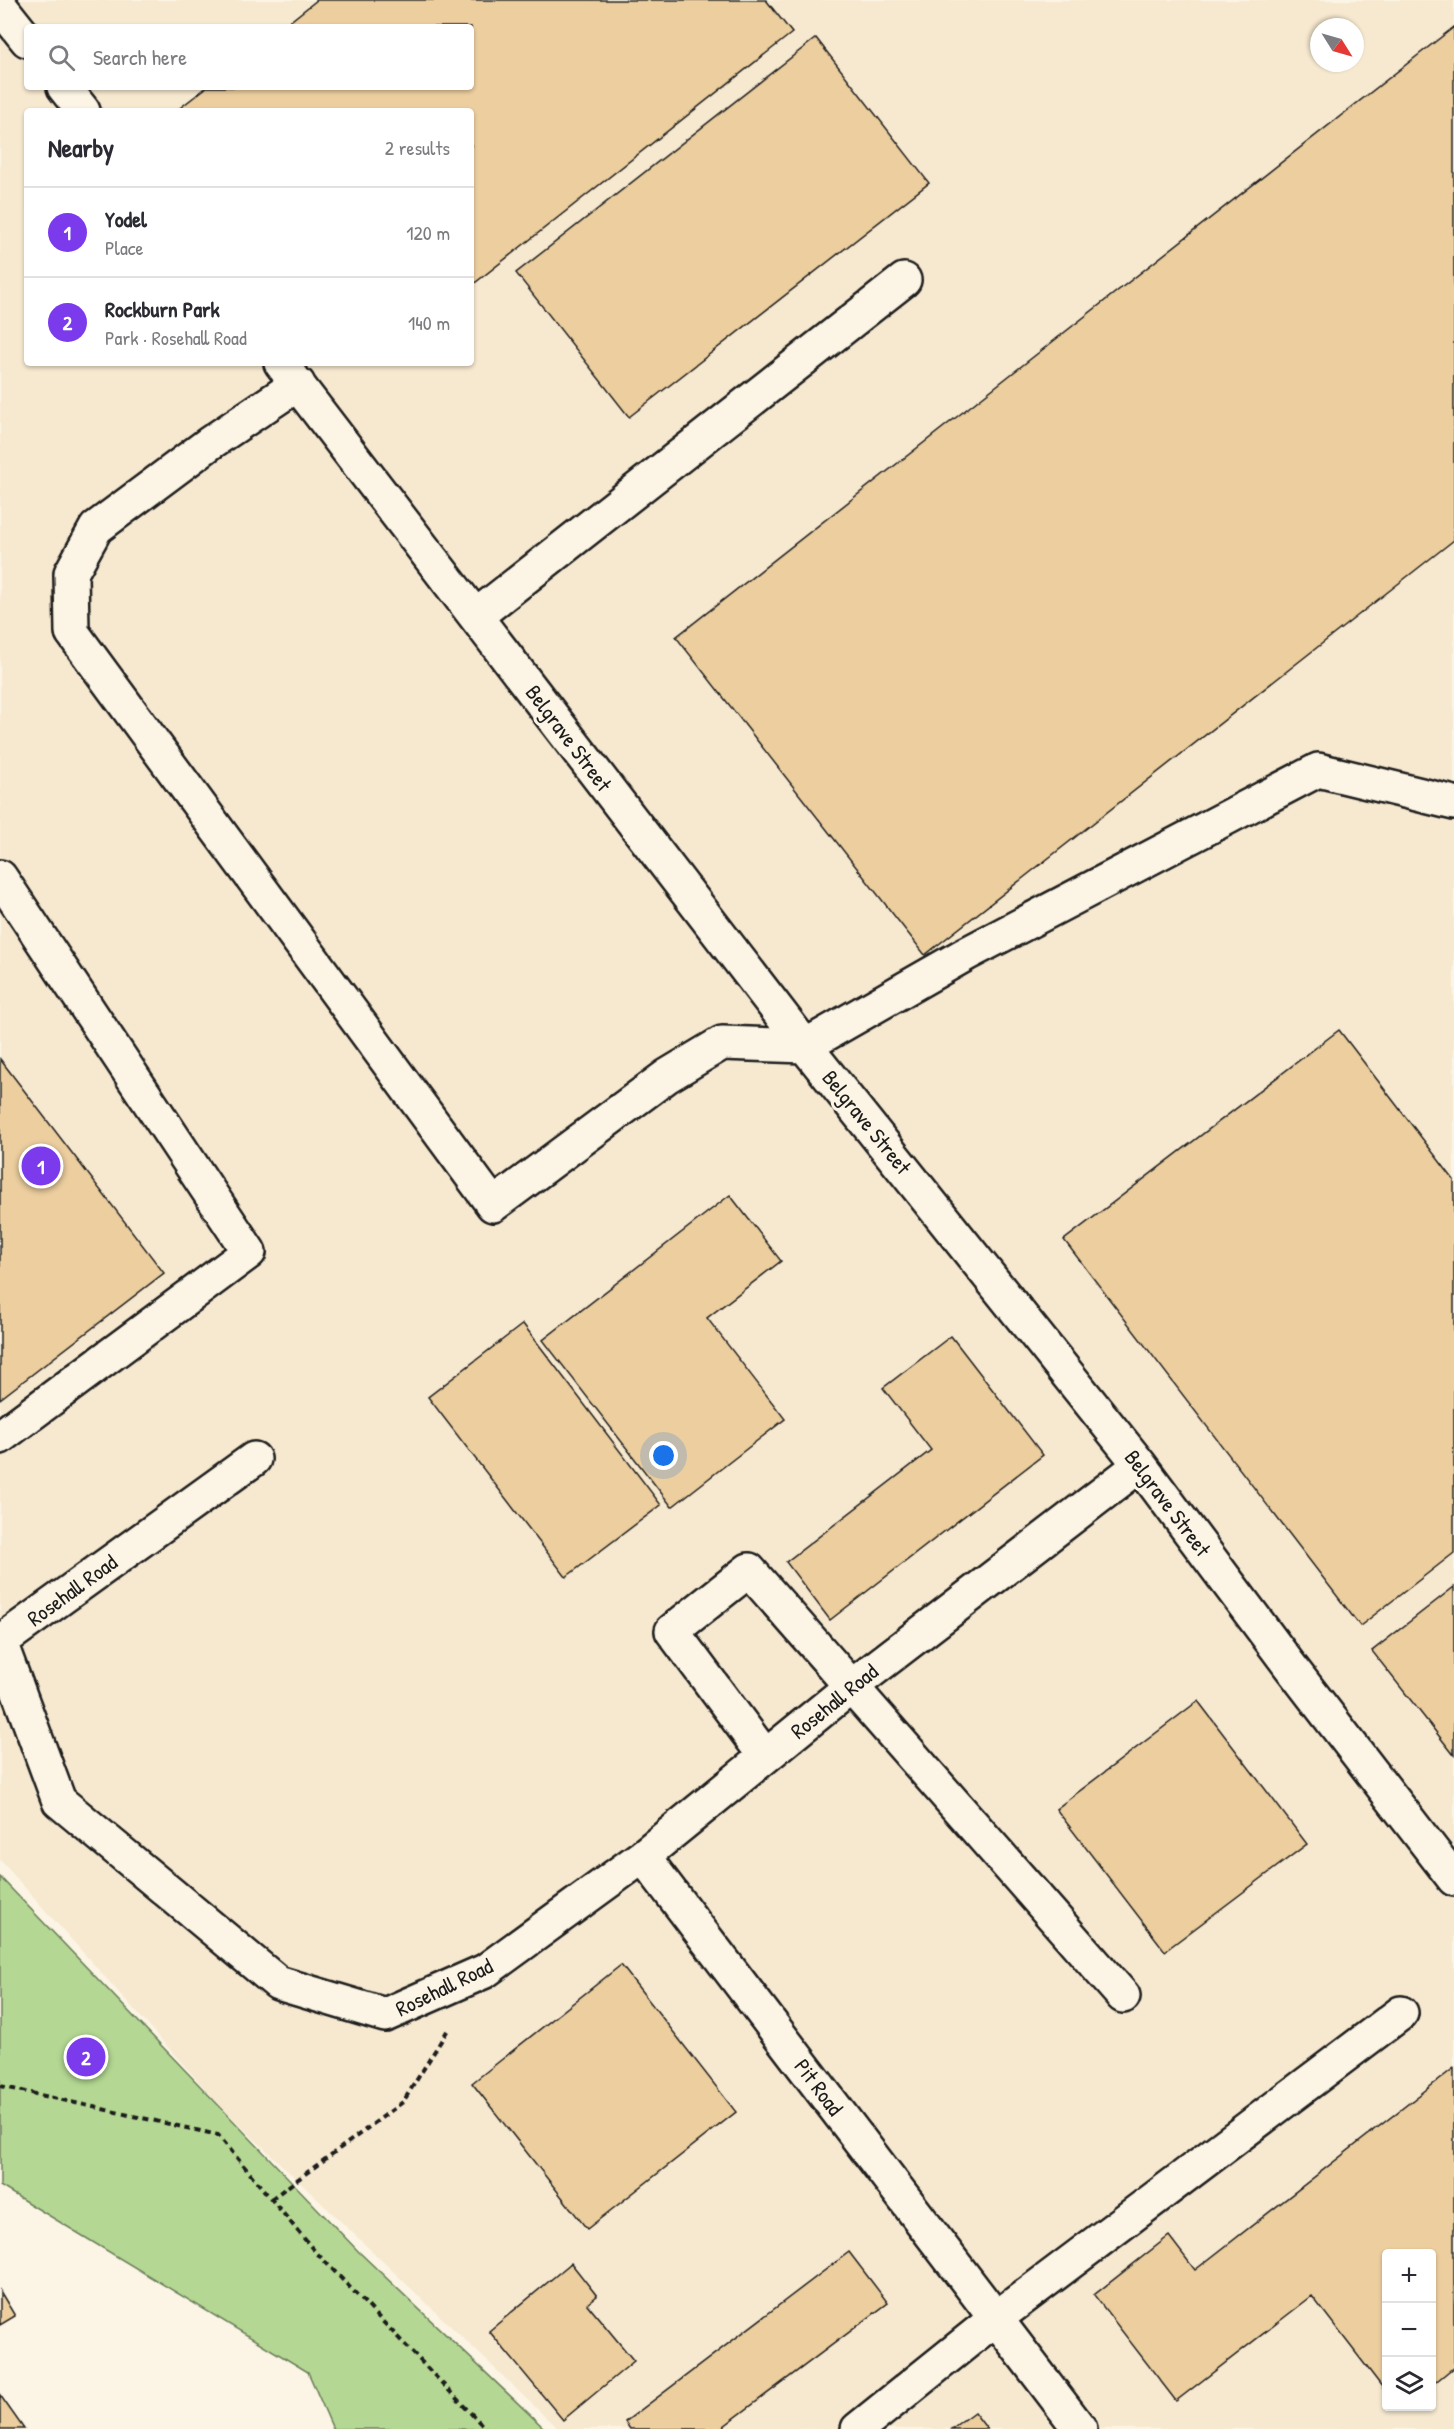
<!DOCTYPE html>
<html lang="en">
<head>
<meta charset="utf-8">
<style>
  body { margin:0; font-family:"Patrick Hand",sans-serif; background:#f2f2f3; color:#2b2b33 }
  .controls { position:absolute; right:18px; bottom:18px; display:grid; overflow:hidden; border-radius:6px; box-shadow:0 2px 4px #0004 }
  .controls button { width:54px; height:54px; display:grid; place-items:center; padding:0; border:0; border-bottom:2px solid #e1e1e2; background:#fff; color:#2b2b33; font:30px sans-serif }
  .compass { position:absolute; left:1310px; top:18px; width:54px; height:54px; border-radius:50%; background:#fff; box-shadow:0 2px 4px #0004; rotate:127deg }
  .you { position:absolute; left:664px; top:1456px; width:21px; height:21px; margin:-15px; border:4px solid #fff; border-radius:50%; background:#1a73e8; box-shadow:0 0 0 9px #1a73e833 }
  .badge { display:grid; place-items:center; width:39px; height:39px; border-radius:50%; background:#7c3aed; color:#fff; font-size:20px; font-weight:700 }
  .pin { position:absolute; translate:-50% -50%; border:3px solid #fff; box-shadow:0 2px 6px #0006 }
  .list { margin:0; padding:0; list-style:none }
  h2 { display:flex; justify-content:space-between; align-items:center; height:78px; margin:0; padding:0 24px; font-size:26px }
  h2 small { font-size:20px; font-weight:400; color:#7c7c81 }
  .list li { display:grid; grid-template-columns:39px 1fr auto; gap:18px; align-items:center; box-sizing:border-box; height:90px; padding:0 24px; border-top:2px solid #e1e1e2 }
  .list b { display:block; font-size:22px; white-space:nowrap }
  .list p { margin:0; font-size:20px; white-space:nowrap; color:#7c7c81 }
  .list em { font-size:20px; font-style:normal; color:#7c7c81 }
  .icon { flex:none; width:33px; height:33px; fill:none; stroke:currentColor; stroke-width:2; stroke-linecap:round; stroke-linejoin:round }
  .map { position:relative; flex:none; width:1454px; height:2429px; overflow:hidden }
  .search { position:absolute; background:#fff; box-shadow:0 2px 4px #0004; left:24px; top:24px; width:450px; height:66px; display:flex; align-items:center; gap:15px; box-sizing:border-box; padding:0 21px; border-radius:6px; color:#7c7c81; font-size:22px }
  .panel { position:absolute; background:#fff; box-shadow:0 2px 4px #0004; left:24px; top:108px; width:450px; height:258px; border-radius:6px }
  .map>svg:first-child { display:block }
  .built { fill:#f7e9d0; fill-rule:evenodd }
  .green { fill:#b4d893; stroke:#687a58; stroke-width:1.5 }
  .building { fill:#ecce9f; stroke:#1c1c1c; stroke-width:1.5 }
  .lines { fill:none; stroke-linecap:round; stroke-linejoin:round }
  .minor-casing { stroke:#1c1c1c; stroke-width:38 }
  .path { stroke:#1c1c1c; stroke-width:4; stroke-dasharray:6 4.5; stroke-linecap:butt }
  .minor { stroke:#fcf5e5; stroke-width:33 }
  .labels { text-anchor:middle; stroke-width:6; stroke-linejoin:round; paint-order:stroke }
  .street-label { font-size:22px; fill:#1c1c1c; stroke:#fcf5e5 }
</style>
</head>
<body>
<div class="map">
<svg width="1454" height="2429" viewBox="0 0 1454 2429">
  <rect width="100%" height="100%" fill="#fcf5e5"/>
  <filter id="ink" filterUnits="userSpaceOnUse"><feTurbulence type="fractalNoise" baseFrequency=".0167" numOctaves="2"/><feDisplacementMap in="SourceGraphic" scale="12" xChannelSelector="R" yChannelSelector="G"/><feConvolveMatrix kernelMatrix="1 2 1 2 8 2 1 2 1" color-interpolation-filters="sRGB"/></filter>
  <g filter="url(#ink)">
    <path class="built" d="M0 0H1454V2429H558L223 2109 0 1860ZM27 27H471V87H27ZM1319 27H1355V63H1319ZM27 111H471V363H27ZM1386 2254H1432V2406H1386Z"/>
    <path class="green" d="M0 1877 359 2252 545 2429H333L308 2372 0 2186Z"/>
    <path class="building" d="M317 0H766L792 33 471 286V111H176L207 87H471V27H283Z
      M1454 27V540L925 955 676 637Z
      M816 38 929 183 629 417 516 273Z
      M1339 1030 1454 1180V1553L1360 1626 1064 1240Z
      M0 1059 164 1273 0 1399Z
      M730 1195 781 1261 707 1318 785 1419 672 1507 543 1340Z
      M523 1324 661 1505 566 1577 428 1397Z
      M951 1336 1043 1455 830 1620 786 1562 931 1450 883 1388Z
      M1454 1587V1755L1372 1651Z
      M1198 1701 1307 1844 1165 1951 1056 1809Z
      M621 1965 736 2112 587 2229 472 2083Z
      M1454 2068V2367L1432 2385V2254H1386V2392L1312 2296 1176 2401 1094 2295 1169 2236 1195 2270Z
      M849 2252 888 2303 720 2429H630L625 2422Z
      M571 2263 597 2296 587 2304 634 2361 563 2420 489 2331Z
      M0 2291 15 2316 0 2325Z
      M0 2395 24 2429H0Z
      M974 2412 987 2429H951Z"/>
    <g class="lines">
      <g class="minor-casing">
        <path id="minor" d="M0 6 27 40
          M64 87 83 111
          M281 363 805 1046 1140 1465 1290 1666 1454 1879
          M298 384 210 443 96 528 71 573 72 632 493 1205 667 1076 722 1043 805 1046 966 954 1318 770 1454 803
          M476 616 904 280
          M0 877 249 1252 0 1437
          M254 1459 0 1642 59 1801 278 1983 385 2015 485 1971 643 1856 852 1686 1140 1465
          M765 1756 672 1631 749 1570 1123 1996
          M643 1856 1080 2429
          M858 2429 995 2319 1401 2013"/>
      </g>
      <path class="path" d="M0 2086 218 2135 312 2248 486 2429
        M271 2199 403 2102 449 2028"/>
      <use href="#minor" class="minor"/>
    </g>
  </g>
  <g class="labels">
    <g class="street-label">
      <text transform="translate(569 738) rotate(53)" y="8">Belgrave Street</text>
      <text transform="translate(867 1122) rotate(51)" y="8">Belgrave Street</text>
      <text transform="translate(1168 1503) rotate(53)" y="8">Belgrave Street</text>
      <text transform="translate(72 1590) rotate(-36)" y="8">Rosehall Road</text>
      <text transform="translate(834 1701) rotate(-39)" y="8">Rosehall Road</text>
      <text transform="translate(444 1987) rotate(-26)" y="8">Rosehall Road</text>
      <text transform="translate(819 2087) rotate(53)" y="8">Pit Road</text>
    </g>
  </g>
</svg>
<div class="controls">
<button>+</button>
<button>−</button>
<button><svg class="icon" aria-label="layers" viewBox="0 0 24 24"><path d="M12 4l9 5-9 5-9-5zM3 14l9 5 9-5"/></svg></button>
</div>
<svg class="compass" viewBox="-18 -18 36 36"><path d="M0-13l5 13h-10z" fill="#e53935"/><path d="M0 13l5-13h-10z" fill="#7c7c81"/></svg>
<div class="you"></div>
<div class="pin badge" style="left:41px;top:1166px">1</div>
<div class="pin badge" style="left:86px;top:2057px">2</div>
<div class="search"><svg class="icon" aria-label="search" viewBox="0 0 24 24"><circle cx="10" cy="10" r="6"/><path d="M15 15l6 6"/></svg>Search here</div>
<section class="panel">
<h2>Nearby<small>2 results</small></h2>
<ul class="list">
<li><span class="badge">1</span><div><b>Yodel</b><p>Place</p></div><em>120 m</em></li>
<li><span class="badge">2</span><div><b>Rockburn Park</b><p>Park · Rosehall Road</p></div><em>140 m</em></li>
</ul>
</section>
</div>
</body>
</html>
